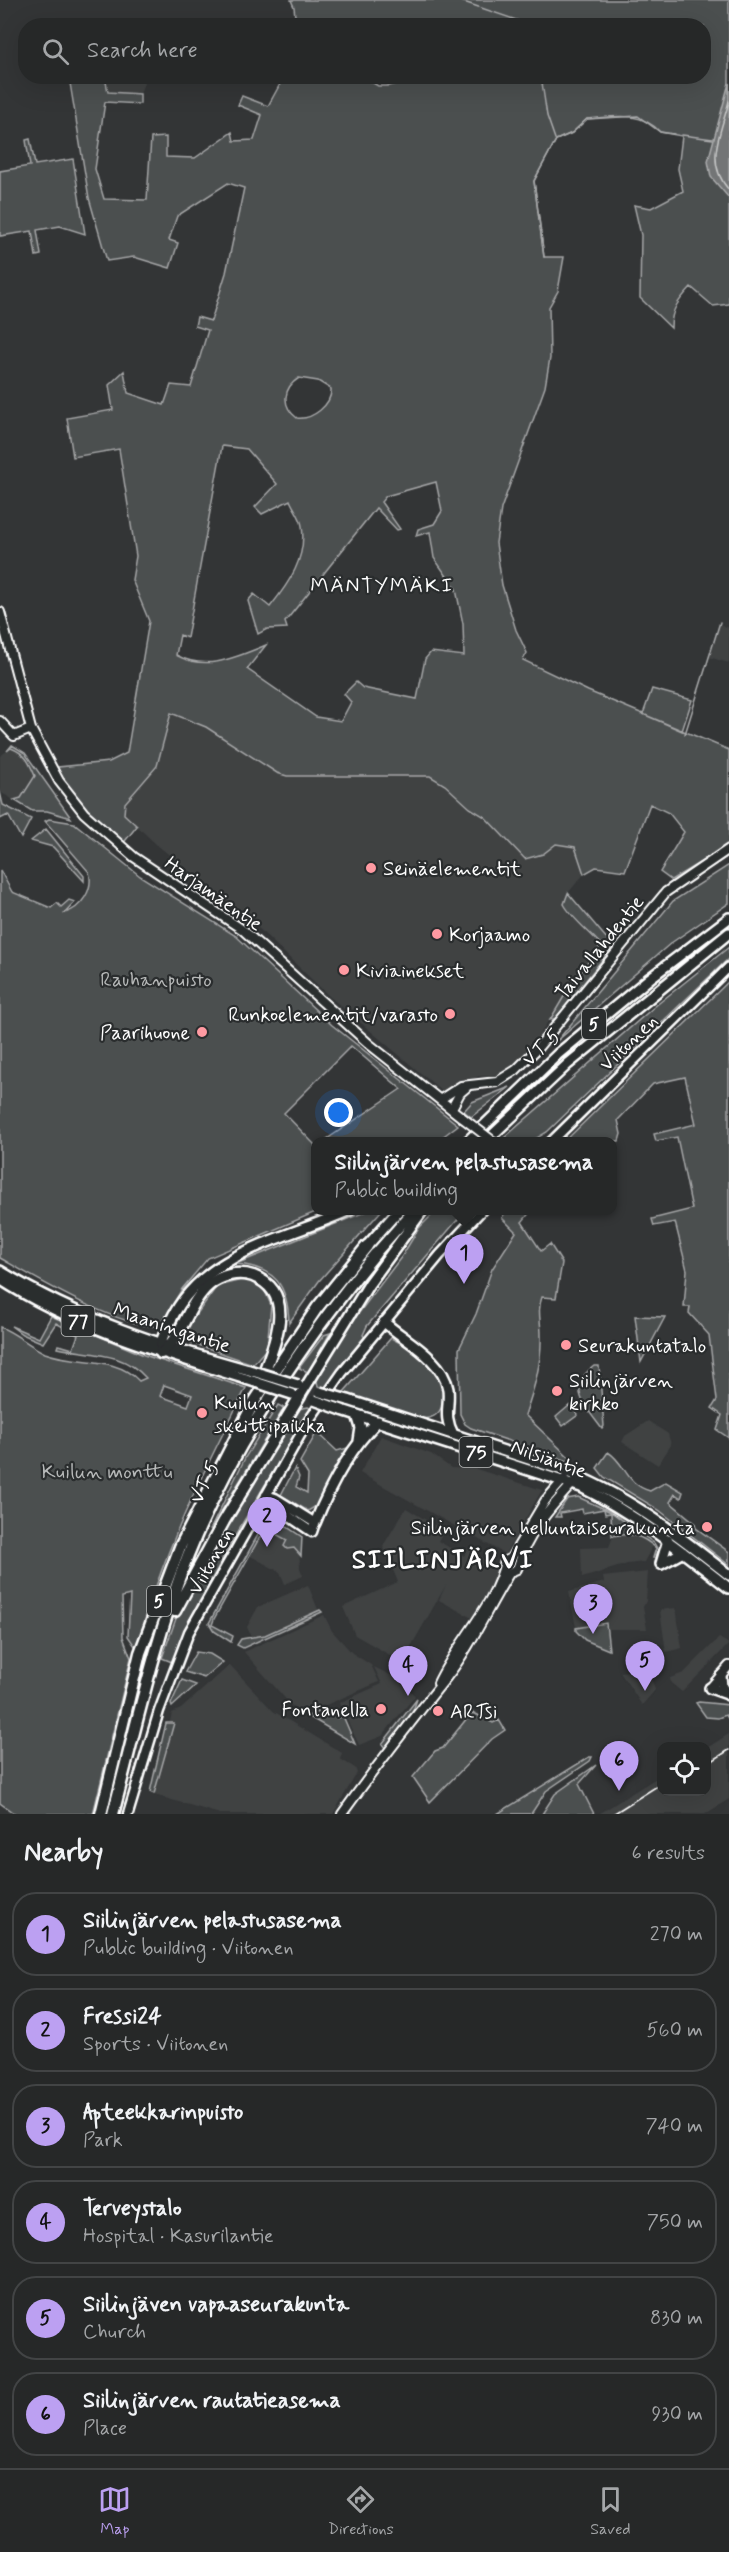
<!DOCTYPE html>
<html lang="en">
<head>
<meta charset="utf-8">
<style>
  body { margin:0; font-family:Mynerve,sans-serif; background:#323434; color:#f1f3f6 }
  .controls { position:absolute; right:18px; bottom:18px; display:grid; overflow:hidden; border-radius:12px; box-shadow:0 6px 24px #0002 }
  .controls button { width:54px; height:54px; display:grid; place-items:center; padding:0; border:0; border-bottom:2px solid #424445; background:#262828; color:#f1f3f6; font:30px sans-serif }
  .you { position:absolute; left:339px; top:1113px; width:21px; height:21px; margin:-15px; border:4px solid #fff; border-radius:50%; background:#1a73e8; box-shadow:0 0 0 9px #1a73e833 }
  .badge { display:grid; place-items:center; width:39px; height:39px; border-radius:50%; background:#bca0f2; color:#111; font-size:20px; font-weight:700 }
  .pin { position:absolute; translate:-50% -50px; filter:drop-shadow(0 2px 3px #0008) }
  .pin::after { content:''; position:absolute; top:32px; width:21px; height:18px; background:inherit; clip-path:polygon(0 0,100% 0,50% 100%) }
  .popup { position:absolute; left:311px; top:1137px; width:306px; height:78px; box-sizing:border-box; display:grid; place-content:center; border-radius:12px; background:#262828; filter:drop-shadow(0 2px 4px #0005); font-size:20px; white-space:nowrap; color:#a4a6a8 }
  .popup b { font-size:22px; color:#f1f3f6 }
  .popup::after { content:''; position:absolute; left:50%; top:100%; margin-left:-12px; border:12px solid transparent; border-top-color:#262828 }
  .list { margin:0; padding:0; list-style:none }
  h2 { display:flex; justify-content:space-between; align-items:center; height:78px; margin:0; padding:0 24px; font-size:26px }
  h2 small { font-size:20px; font-weight:400; color:#a4a6a8 }
  .list li { display:grid; grid-template-columns:39px 1fr auto; gap:18px; align-items:center; box-sizing:border-box; height:84px; margin:0 12px 12px; padding:0 12px; border:2px solid #424445; border-radius:24px }
  .list b { display:block; font-size:22px; white-space:nowrap }
  .list p { margin:0; font-size:20px; white-space:nowrap; color:#a4a6a8 }
  .list em { font-size:20px; font-style:normal; color:#a4a6a8 }
  .icon { flex:none; width:33px; height:33px; fill:none; stroke:currentColor; stroke-width:2; stroke-linecap:round; stroke-linejoin:round }
  .map { position:relative; flex:none; width:729px; height:1814px; overflow:hidden }
  .search { position:absolute; background:#262828; box-shadow:0 6px 24px #0002; left:18px; right:18px; top:18px; height:66px; display:flex; align-items:center; gap:15px; box-sizing:border-box; padding:0 21px; border-radius:24px; color:#a4a6a8; font-size:22px }
  .sheet { height:654px; background:#262828 }
  nav { display:flex; justify-content:space-around; align-items:center; box-sizing:border-box; height:84px; border-top:2px solid #424445; background:#262828; font-size:16px; color:#a4a6a8 }
  nav a { display:grid; justify-items:center; gap:3px }
  nav .on { color:#bca0f2 }
  .map>svg:first-child { display:block }
  .built { fill:#404243 }
  .green { fill:#4c4f50; stroke:#a6a7a8; stroke-width:1.5; fill-rule:evenodd }
  .water { fill:#737576; stroke:#abacad; stroke-width:1.5 }
  .lines { fill:none; stroke-linecap:round; stroke-linejoin:round }
  .shore { stroke:#c7c8c8; stroke-width:1.5 }
  .stream { stroke:#abacad; stroke-width:1.5 }
  .tertiary-casing { stroke:#fff; stroke-width:12 }
  .secondary-casing { stroke:#fff; stroke-width:13 }
  .primary-casing { stroke:#fff; stroke-width:14 }
  .trunk-casing { stroke:#fff; stroke-width:14 }
  .motorway-casing { stroke:#fff; stroke-width:15 }
  .tertiary { stroke:#2a2d2e; stroke-width:8 }
  .secondary { stroke:#2a2d2e; stroke-width:8 }
  .primary { stroke:#2a2d2e; stroke-width:9 }
  .trunk { stroke:#2a2d2e; stroke-width:9 }
  .motorway { stroke:#2a2d2e; stroke-width:10 }
  .rail { stroke:#fff; stroke-width:1.5 }
  .tertiary-bridge-casing { stroke:#fff; stroke-width:12; stroke-linecap:butt }
  .primary-bridge-casing { stroke:#fff; stroke-width:14; stroke-linecap:butt }
  .tertiary-bridge { stroke:#2a2d2e; stroke-width:8 }
  .primary-bridge { stroke:#2a2d2e; stroke-width:9 }
  .poi-dot { fill:#ff9aa2; stroke:#2a2d2e; stroke-width:2 }
  .labels { text-anchor:middle; stroke-width:4.5; stroke-linejoin:round; paint-order:stroke }
  .shield { fill:#2a2d2e; stroke:#bfc0c0; stroke-width:1.5 }
  .shield-label { font-size:18px; font-weight:bold; fill:#fff }
  .poi-label { font-size:20px; fill:#fff; stroke:#2a2d2e; text-anchor:start }
  .street-label { font-size:20px; fill:#fff; stroke:#2a2d2e }
  .park-label { font-size:20px; fill:#b7b9b9; stroke:#2a2d2e }
  .neighbourhood-label { font-size:21px; letter-spacing:1.5px; fill:#fff; stroke:#2a2d2e }
  .district-label { font-size:26px; font-weight:bold; letter-spacing:1.5px; fill:#fff; stroke:#2a2d2e }
</style>
</head>
<body>
<div class="map">
<svg width="729" height="1814" viewBox="0 0 729 1814">
  <rect width="100%" height="100%" fill="#333536"/>
  <filter id="ink" filterUnits="userSpaceOnUse"><feTurbulence type="fractalNoise" baseFrequency=".0167" numOctaves="2"/><feDisplacementMap in="SourceGraphic" scale="12" xChannelSelector="R" yChannelSelector="G"/><feConvolveMatrix kernelMatrix="1 2 1 2 8 2 1 2 1" color-interpolation-filters="sRGB"/></filter>
  <g filter="url(#ink)">
    <path class="built" d="M105 77H146L140 94 107 92Z
      M719 624 729 628V663L709 657Z
      M170 713 206 727 287 776H430L445 785 470 808 485 817 525 859 543 854 556 844 576 847 584 874 568 893 564 904 570 916 580 922 601 945 569 988 535 1042 510 1069 501 1076H479L449 1091H442L330 997 246 916 157 845 124 814 125 803 157 766Z
      M11 748 27 757 35 776 21 798 14 800 0 792V756Z
      M648 1421 668 1434 671 1445 658 1465 622 1442 625 1436Z
      M381 1436 431 1454 451 1468 476 1469 542 1490 505 1554 360 1473Z
      M406 1508 444 1531 438 1541 464 1556 468 1549 497 1567 498 1572 472 1618 439 1600 446 1585 402 1662 355 1635 343 1607 398 1582 383 1546Z
      M266 1522 299 1540 300 1568 303 1576 285 1584 280 1572 247 1554Z
      M629 1528 653 1545 644 1562 627 1564 582 1578 581 1548 609 1547 616 1529Z
      M648 1572 646 1601 643 1607 647 1629H608L607 1622 576 1627 569 1592 604 1582 603 1577Z
      M308 1585 319 1612 253 1641 247 1627 258 1607Z
      M676 1608 682 1648 666 1652 660 1610Z
      M324 1615 332 1631 352 1653 371 1665 379 1682 305 1714 291 1705 244 1652Z
      M719 1638 729 1644 682 1692 671 1683 670 1678 684 1673Z
      M230 1665 273 1711 342 1753 340 1759 355 1768 357 1773 333 1814H220L155 1795 153 1792 172 1713 181 1709Z
      M374 1667 400 1680 415 1696 382 1736 359 1745 339 1703 382 1684Z
      M648 1669 655 1690 642 1705 620 1672Z
      M729 1734V1799L705 1814H599L661 1775 662 1792H706L707 1748Z"/>
    <path class="green" d="M291 0H729V304L713 306 691 287C679 300 671 309 671 328L640 298 641 235 634 205 651 208 683 191 678 169 682 136 660 132C640 110 614 117 587 119L572 133 556 140 534 181 544 257H564L558 291 549 307 550 358 545 387 501 509 496 543 502 585 516 630 527 653 523 660 588 691 729 750V845L671 880 660 872 684 832 669 813 650 804 625 871 596 867 584 874 575 847 556 844 543 854 525 859 485 817 470 808 445 785 430 776H287L277 773 206 727 171 713 157 766 125 803 124 814 137 826 121 846 60 781 58 767 109 762 127 753 149 621 132 580 136 556 119 449 73 457 67 418 113 410 109 385 124 371 128 393 164 405 171 385 191 387 208 330 195 326 197 317 211 321 226 273 244 188 228 183 177 216 169 240 178 243 170 268 134 257 107 261 89 198 69 77H105L108 92 140 94V104L105 102 95 169 104 199 147 200 151 138 166 137V157L195 158 232 132 234 141 254 140 262 115 238 105 242 96 268 106 284 77H363L378 86H389L410 81V76H704V26L296 25 294 7ZM299 378 318 381 331 389C332 405 312 420 297 418 281 406 283 388 299 378ZM222 446 247 449 277 484 255 507 262 514 290 500C293 508 301 517 302 526 307 558 289 583 270 607L254 594 248 601 258 634 267 629 287 628 285 622 376 508 397 530 400 529 381 502 386 496 436 482 442 511 434 524 418 529 416 536 430 532 434 558 456 589 463 624 464 656 431 652 425 659 417 699 363 688 356 682 344 694 351 702 341 721 316 717 247 669 266 645C236 657 207 672 176 655L180 635 187 638Z
      M30 139 35 165 73 159 85 234 60 226 37 230 41 255 36 256 32 231 0 236V171L30 166 26 140Z
      M652 689 692 700 682 731 643 714Z
      M12 745 25 753 71 818 47 811H32L14 800 21 798 35 776C29 762 26 754 11 748L7 751Z
      M0 792 3 805 31 819 21 838 8 815 0 819Z
      M49 819 74 823 140 876 236 936 332 1025 458 1125 437 1141H324L401 1089 351 1046 284 1113 315 1145 316 1210 318 1211 208 1258 182 1289 160 1326C120 1329 37 1279 0 1258V870L12 892 51 908 57 903 61 907 69 900 75 902 65 913C81 908 94 890 89 872L45 821Z
      M46 829 84 876V881L53 847 31 841Z
      M729 865V903L671 943 557 1041 673 901Z
      M568 893 613 946 556 1018 550 1020 569 988 601 945C589 931 572 919 564 904Z
      M729 947V958L547 1132 532 1141H508L504 1138 654 1007Z
      M729 981V1438L717 1430 722 1415 712 1408 717 1400 709 1335 689 1313 690 1307H684L687 1270 675 1222 654 1226 652 1219 692 1209 677 1137 656 1141 654 1134 696 1124 685 1077 653 1084 618 1120 621 1134 619 1141H565Z
      M510 1087 471 1117 464 1111 472 1102Z
      M370 1210 381 1211 319 1281 289 1323C288 1285 275 1267 236 1264Z
      M436 1211H465L367 1326 363 1335 365 1338 327 1389 318 1386 316 1377 343 1334 402 1256 419 1228Z
      M506 1211H531L522 1222 541 1251 550 1244 562 1263 556 1298 542 1297C537 1310 541 1321 541 1335 542 1363 534 1389 525 1415L571 1459 568 1461 471 1428 465 1424 460 1414 459 1349 476 1314 492 1269 516 1232 502 1218Z
      M242 1280 253 1281 264 1289 271 1305 267 1348 253 1364 189 1342 186 1329 217 1286Z
      M51 1316 144 1355 246 1388C203 1472 160 1557 137 1649L128 1636 130 1595 122 1597 123 1637 131 1658 93 1814H15L0 1803V1327C16 1333 29 1346 45 1353 75 1365 115 1355 139 1381L146 1378C122 1351 90 1355 58 1348L59 1345 73 1349 78 1335 56 1323 43 1343 22 1334 11 1326 39 1338ZM164 1385 192 1395 188 1406 160 1396Z
      M635 1316 665 1317 641 1362Z
      M330 1333 308 1372 299 1368 324 1335Z
      M391 1338C406 1345 427 1359 437 1373 450 1392 445 1424 417 1418L343 1393Z
      M594 1366H599L604 1426 602 1429C586 1407 565 1387 594 1366Z
      M278 1405 284 1408 210 1530 246 1456Z
      M570 1405 578 1415 563 1426 556 1417Z
      M308 1407 313 1410C259 1490 211 1573 172 1662L162 1658 179 1610 199 1574 298 1409Z
      M317 1432 337 1451 351 1447 316 1506 308 1511 281 1495 295 1468 299 1477 296 1487 307 1493 308 1475 300 1462Z
      M608 1452C626 1463 625 1484 650 1491L666 1482 683 1492 681 1498 675 1494 670 1502 695 1523 696 1528 729 1552V1565L659 1510 604 1477 597 1468Z
      M578 1497 611 1512 654 1543 658 1550 656 1558H653L656 1548C641 1535 632 1533 612 1536L611 1513 605 1514 604 1509 583 1513 582 1509 560 1513 561 1517H555L567 1499Z
      M269 1515 302 1537 301 1556 294 1548 287 1549 284 1546 287 1540 265 1528 214 1619 212 1625 233 1636 231 1642 214 1631 209 1623Z
      M320 1610 322 1612 243 1648 237 1645 241 1639 265 1635Z
      M606 1623 609 1650 585 1640 576 1631V1628Z
      M196 1652 210 1654 223 1662 204 1678 185 1672Z
      M182 1680 196 1685 172 1707 171 1704Z
      M417 1699 413 1711 385 1748 382 1744Z
      M699 1702 729 1705V1720L726 1715 718 1718 706 1717 696 1703Z
      M320 1711 323 1718 335 1712 338 1718 343 1716 355 1744 308 1716Z
      M472 1712 493 1723 499 1720 505 1730 492 1739 430 1802 413 1777 435 1751 443 1748Z
      M166 1723H174L154 1794 150 1792Z
      M589 1757H592L590 1761 546 1791 531 1814H497Z
      M596 1765 579 1784 594 1814H542L555 1794Z"/>
    <path class="water" d="M729 83V198L711 177 708 161Z"/>
    <g class="lines">
      <path class="shore" d="M729 101C721 134 704 162 729 190"/>
      <path class="stream" d="M458 0 519 21 522 26
        M541 76 547 116 555 139
        M682 135 713 139
        M544 257 534 181 556 140 572 133 587 119 638 116 660 132 674 134
        M685 734 720 622"/>
      <g class="tertiary-casing">
        <path id="tertiary" d="M0 612 31 729 59 781 84 813 134 857 243 930 369 1044 464 1119
          M0 721 14 736 31 729
          M441 1099 461 1086 497 1082 516 1070 536 1050 666 892 729 849
          M452 1108 460 1093 467 1087
          M438 1683C457 1642 496 1605 505 1561L511 1558 545 1501 564 1479
          M710 1688 729 1666
          M342 1814C375 1768 410 1723 446 1678 472 1645 488 1607 510 1572L517 1569C527 1534 550 1508 574 1482"/>
      </g>
      <g class="secondary-casing">
        <path id="secondary" d="M551 1142 729 967
          M266 1495 275 1498 315 1523 312 1532 271 1504Z
          M128 1814 159 1711 189 1632 307 1423 342 1373 440 1255 482 1210"/>
      </g>
      <g class="primary-casing">
        <path id="primary" d="M0 1271C78 1319 162 1346 249 1370
          M0 1279C76 1328 161 1352 246 1379
          M384 1322C404 1340 443 1359 448 1389 450 1407 443 1415 453 1434
          M348 1400 559 1469C623 1492 676 1533 729 1575
          M342 1410 581 1487C635 1514 682 1551 729 1588
          M357 1415 361 1428 359 1441
          M315 1523C330 1486 349 1449 378 1421
          M661 1564 683 1552
          M661 1564 668 1540
          M721 1676 722 1687 728 1695
          M710 1688 727 1694"/>
      </g>
      <g class="trunk-casing">
        <path id="trunk" d="M467 1142 558 1054 650 978 729 918
          M485 1142 568 1064 729 933
          M367 1246 399 1210
          M375 1254 414 1210
          M161 1353C159 1341 165 1333 170 1322 202 1252 286 1239 350 1210
          M300 1396 369 1284 423 1210"/>
      </g>
      <g class="motorway-casing">
        <path id="motorway" d="M161 1353C183 1336 188 1303 209 1285 221 1275 238 1271 253 1276 300 1294 272 1348 261 1381
          M175 1611 224 1521 300 1396
          M101 1814 140 1653 180 1547 254 1402 317 1308 367 1246
          M113 1814C136 1727 155 1639 188 1555 232 1445 301 1345 375 1254"/>
      </g>
      <use href="#tertiary" class="tertiary"/>
      <use href="#secondary" class="secondary"/>
      <use href="#primary" class="primary"/>
      <use href="#trunk" class="trunk"/>
      <use href="#motorway" class="motorway"/>
      <path class="rail" d="M706 1765 729 1750
        M613 1814 662 1783"/>
      <g class="tertiary-bridge-casing">
        <path id="tertiary-bridge" d="M464 1119 494 1142"/>
      </g>
      <g class="primary-bridge-casing">
        <path id="primary-bridge" d="M249 1370 298 1385
          M246 1379 292 1394
          M320 1392 348 1400
          M314 1400 342 1410"/>
      </g>
      <use href="#tertiary-bridge" class="tertiary-bridge"/>
      <use href="#primary-bridge" class="primary-bridge"/>
    </g>
  </g>
  <g class="poi-dot">
    <circle cx="371" cy="868" r="6"/>
    <circle cx="437" cy="934" r="6"/>
    <circle cx="344" cy="970" r="6"/>
    <circle cx="450" cy="1014" r="6"/>
    <circle cx="202" cy="1032" r="6"/>
    <circle cx="566" cy="1345" r="6"/>
    <circle cx="557" cy="1391" r="6"/>
    <circle cx="202" cy="1413" r="6"/>
    <circle cx="707" cy="1527" r="6"/>
    <circle cx="381" cy="1709" r="6"/>
    <circle cx="438" cy="1711" r="6"/>
  </g>
  <g class="labels">
    <g class="shield">
      <rect x="582" y="1009" width="24" height="30" rx="4.5"/>
      <rect x="61.5" y="1306" width="33" height="30" rx="4.5"/>
      <rect x="459.5" y="1437" width="33" height="30" rx="4.5"/>
      <rect x="147" y="1586" width="24" height="30" rx="4.5"/>
    </g>
    <g class="shield-label">
      <text x="594" y="1030">5</text>
      <text x="78" y="1327">77</text>
      <text x="476" y="1458">75</text>
      <text x="159" y="1607">5</text>
    </g>
    <g class="poi-label">
      <text x="383" y="875">Seinäelementit</text>
      <text x="449" y="941">Korjaamo</text>
      <text x="356" y="977">Kiviainekset</text>
      <text x="438" y="1021" text-anchor="end">Runkoelementit/varasto</text>
      <text x="190" y="1039" text-anchor="end">Paarihuone</text>
      <text x="578" y="1352">Seurakuntatalo</text>
      <text x="569" y="1387">Siilinjärven<tspan x="569" dy="23">kirkko</tspan></text>
      <text x="214" y="1409">Kuilun<tspan x="214" dy="23">skeittipaikka</tspan></text>
      <text x="695" y="1534" text-anchor="end">Siilinjärven helluntaiseurakunta</text>
      <text x="369" y="1716" text-anchor="end">Fontanella</text>
      <text x="450" y="1718">ARTsi</text>
    </g>
    <g class="street-label">
      <text transform="translate(214 893) rotate(35)" y="7">Harjamäentie</text>
      <text transform="translate(599 947) rotate(-51)" y="7">Taivallahdentie</text>
      <text transform="translate(628 1042) rotate(-44)" y="7">Viitonen</text>
      <text transform="translate(541 1047) rotate(-42)" y="7">VT 5</text>
      <text transform="translate(172 1327) rotate(18)" y="7">Maaningantie</text>
      <text transform="translate(549 1458) rotate(20)" y="7">Nilsiäntie</text>
      <text transform="translate(204 1482) rotate(-64)" y="7">VT 5</text>
      <text transform="translate(210 1561) rotate(-61)" y="7">Viitonen</text>
    </g>
    <g class="park-label">
      <text x="156" y="986">Rauhanpuisto</text>
      <text x="107" y="1478">Kuilun monttu</text>
    </g>
    <g class="neighbourhood-label">
      <text x="382" y="592">MÄNTYMÄKI</text>
    </g>
    <g class="district-label">
      <text x="443" y="1568">SIILINJÄRVI</text>
    </g>
  </g>
</svg>
<div class="controls">
<button><svg class="icon" aria-label="locate" viewBox="0 0 24 24"><circle cx="12" cy="12" r="6"/><path d="M12 2v4M12 18v4M2 12h4M18 12h4"/></svg></button>
</div>
<div class="you"></div>
<div class="pin badge" style="left:464px;top:1284px">1</div>
<div class="popup"><b>Siilinjärven pelastusasema</b>Public building</div>
<div class="pin badge" style="left:267px;top:1547px">2</div>
<div class="pin badge" style="left:593px;top:1634px">3</div>
<div class="pin badge" style="left:408px;top:1696px">4</div>
<div class="pin badge" style="left:645px;top:1691px">5</div>
<div class="pin badge" style="left:619px;top:1791px">6</div>
<div class="search"><svg class="icon" aria-label="search" viewBox="0 0 24 24"><circle cx="10" cy="10" r="6"/><path d="M15 15l6 6"/></svg>Search here</div>
</div>
<section class="sheet">
<h2>Nearby<small>6 results</small></h2>
<ul class="list">
<li><span class="badge">1</span><div><b>Siilinjärven pelastusasema</b><p>Public building · Viitonen</p></div><em>270 m</em></li>
<li><span class="badge">2</span><div><b>Fressi24</b><p>Sports · Viitonen</p></div><em>560 m</em></li>
<li><span class="badge">3</span><div><b>Apteekkarinpuisto</b><p>Park</p></div><em>740 m</em></li>
<li><span class="badge">4</span><div><b>Terveystalo</b><p>Hospital · Kasurilantie</p></div><em>750 m</em></li>
<li><span class="badge">5</span><div><b>Siilinjäven vapaaseurakunta</b><p>Church</p></div><em>830 m</em></li>
<li><span class="badge">6</span><div><b>Siilinjärven rautatieasema</b><p>Place</p></div><em>930 m</em></li>
</ul>
</section>
<nav>
<a class="on"><svg class="icon" aria-label="map" viewBox="0 0 24 24"><path d="M3 6l6-2 6 2 6-2v14l-6 2-6-2-6 2zM9 4v14M15 6v14"/></svg>Map</a>
<a><svg class="icon" aria-label="directions" viewBox="0 0 24 24"><path d="M12 3l9 9-9 9-9-9zM9 14v-3h6M13 9l2 2-2 2"/></svg>Directions</a>
<a><svg class="icon" aria-label="saved" viewBox="0 0 24 24"><path d="M7 4h10v16l-5-4-5 4z"/></svg>Saved</a>
</nav>
</body>
</html>
